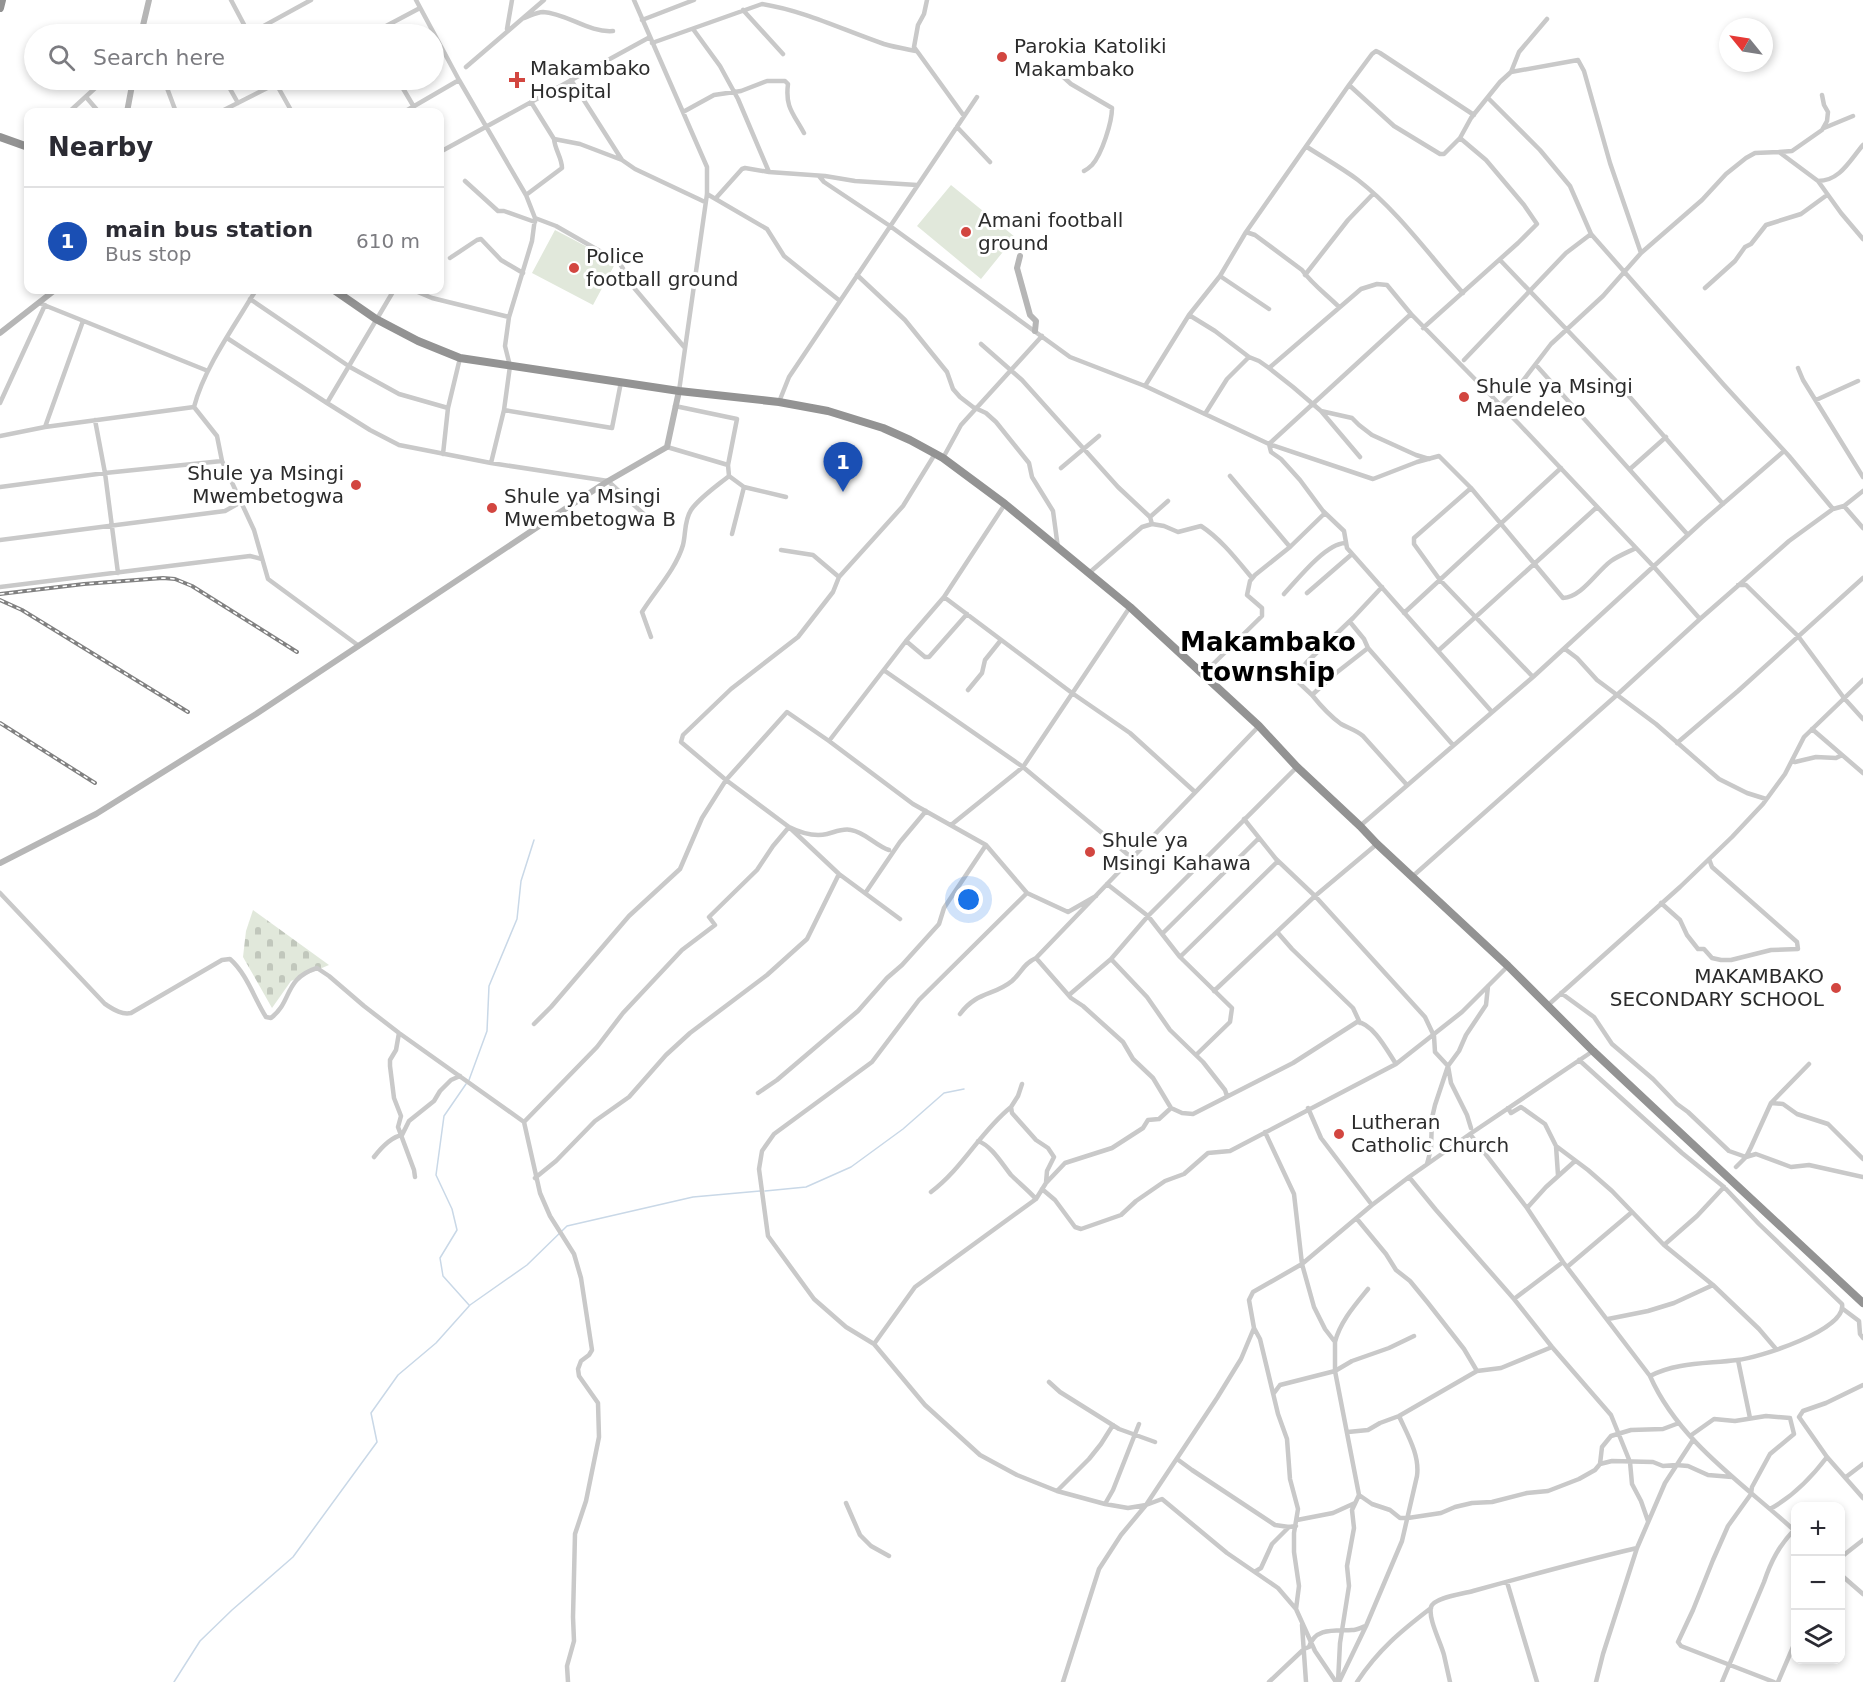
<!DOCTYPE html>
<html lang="en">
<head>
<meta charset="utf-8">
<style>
  body { margin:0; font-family:"DejaVu Sans",sans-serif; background:#f2f2f3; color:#2b2b33 }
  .controls { position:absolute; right:18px; bottom:18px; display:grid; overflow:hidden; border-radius:12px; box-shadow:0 3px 9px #0003 }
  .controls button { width:54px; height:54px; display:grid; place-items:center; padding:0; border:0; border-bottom:2px solid #e1e1e2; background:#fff; color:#2b2b33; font:30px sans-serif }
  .compass { position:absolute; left:1719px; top:18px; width:54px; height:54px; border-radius:50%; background:#fff; box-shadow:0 3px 9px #0003; rotate:300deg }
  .you { position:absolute; left:969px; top:900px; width:21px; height:21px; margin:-15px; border:4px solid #fff; border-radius:50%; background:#1a73e8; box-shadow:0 0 0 9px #1a73e833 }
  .badge { display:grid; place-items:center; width:39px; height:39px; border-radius:50%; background:#d24640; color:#fff; font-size:20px; font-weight:700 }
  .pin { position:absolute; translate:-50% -50px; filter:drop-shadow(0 2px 3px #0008) }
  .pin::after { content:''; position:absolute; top:32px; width:21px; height:18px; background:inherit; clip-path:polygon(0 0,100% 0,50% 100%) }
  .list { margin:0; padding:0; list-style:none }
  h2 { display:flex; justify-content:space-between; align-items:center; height:78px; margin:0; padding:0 24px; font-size:26px }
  h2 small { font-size:20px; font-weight:400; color:#7c7c81 }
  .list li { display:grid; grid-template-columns:39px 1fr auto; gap:18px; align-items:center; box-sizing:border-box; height:108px; padding:0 24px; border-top:2px solid #e1e1e2 }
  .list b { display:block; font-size:22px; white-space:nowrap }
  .list p { margin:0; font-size:20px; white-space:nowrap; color:#7c7c81 }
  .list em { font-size:20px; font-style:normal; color:#7c7c81 }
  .icon { flex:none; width:33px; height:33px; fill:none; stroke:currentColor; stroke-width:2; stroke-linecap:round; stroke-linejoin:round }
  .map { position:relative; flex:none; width:1863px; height:1682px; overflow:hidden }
  .search { position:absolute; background:#fff; box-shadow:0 3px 9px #0003; left:24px; top:24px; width:420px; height:66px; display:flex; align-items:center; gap:15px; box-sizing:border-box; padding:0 21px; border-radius:33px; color:#7c7c81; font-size:22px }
  .panel { position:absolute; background:#fff; box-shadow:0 3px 9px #0003; left:24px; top:108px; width:420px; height:186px; border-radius:12px }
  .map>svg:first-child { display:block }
  .grass { fill:#e1e8db }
  .cemetery { fill:url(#cemetery-stones) }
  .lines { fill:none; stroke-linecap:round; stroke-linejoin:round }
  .stream { stroke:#c9d8e7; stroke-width:1.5 }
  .street { stroke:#c9c9c9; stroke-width:4.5 }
  .secondary { stroke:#b6b6b6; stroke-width:6 }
  .highway { stroke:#939393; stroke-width:8 }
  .rail-casing { stroke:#818181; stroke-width:4 }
  .rail { stroke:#fff; stroke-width:1.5; stroke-dasharray:4.5; stroke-linecap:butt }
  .poi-dot { fill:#d24640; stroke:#fff; stroke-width:2 }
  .labels { text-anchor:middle; stroke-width:6; stroke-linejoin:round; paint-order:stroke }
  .poi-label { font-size:20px; fill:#2c2c2c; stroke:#fff; text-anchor:start }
  .district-label { font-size:26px; font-weight:bold; fill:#000; stroke:#fff }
</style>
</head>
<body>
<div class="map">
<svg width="1863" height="1682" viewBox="0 0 1863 1682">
  <defs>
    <pattern id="cemetery-stones" width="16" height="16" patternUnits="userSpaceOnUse" patternTransform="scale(1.5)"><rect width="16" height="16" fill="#e1e8db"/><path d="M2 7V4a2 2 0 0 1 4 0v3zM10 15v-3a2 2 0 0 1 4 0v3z" fill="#c1c7bc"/></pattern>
  </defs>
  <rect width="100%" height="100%" fill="#fff"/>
  <path class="grass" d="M951 185 1015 237 981 279 917 226Z
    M555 230 616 262 593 305 532 273Z"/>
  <path class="cemetery" d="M253 910 329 965 291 981 272 1008 243 957 246 931Z"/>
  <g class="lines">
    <path class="stream" d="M469 1080 487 1031 489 986 517 919 521 881 534 840
      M466 1084 444 1116 436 1175 452 1209 457 1230 440 1258 443 1276 469 1305
      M765 1191 806 1187 851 1167 903 1129 944 1093 964 1089
      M174 1682 200 1641 232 1610 293 1557 377 1442 371 1413 398 1375 436 1343 470 1305 527 1265 567 1226 693 1197 760 1191"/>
    <path class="street" d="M231 0 249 34
      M416 0 459 80 526 195 535 218 532 241 509 317 505 346 510 366 504 410 491 463
      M634 0 707 167V194L679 391
      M927 0 924 14 918 25 914 47 964 116
      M743 10 783 54
      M524 18C530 16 537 12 543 12 566 13 589 33 613 31
      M642 20 694 0
      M507 29 512 0
      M693 29 720 66 738 99 769 172
      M249 34 311 0
      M371 34 420 8
      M652 43 762 4C805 11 843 30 884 44 894 47 906 49 916 51
      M466 67 544 0
      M1511 72 1519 52 1547 19
      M1060 74 1071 84 1112 108C1112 122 1102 154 1092 165 1091 166 1086 170 1084 171
      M164 80 176 112
      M225 80 238 103
      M274 80 292 112
      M398 80 414 107
      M571 80 622 160 635 169 705 202
      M1349 85 1394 126 1440 154H1444L1460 138 1471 118 1500 82 1511 72 1578 60 1584 71 1610 163 1641 253
      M86 97 98 111 104 112
      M1488 98 1540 150 1570 186 1591 234 1724 385 1789 456 1833 509
      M531 102 554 139 580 144 622 160
      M69 112 104 80
      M220 112 283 80
      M404 112 459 80
      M683 112 714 95 741 91 767 81H785L788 84C785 107 793 113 804 133
      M957 127 990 162
      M1824 128 1853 116
      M1307 147C1324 158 1342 168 1358 180 1398 211 1429 255 1463 293
      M440 152 650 37
      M1779 152 1792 151 1822 130 1827 121 1828 112 1824 105 1822 95
      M819 176 824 182 890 226 1070 357 1145 386 1269 444 1373 479 1417 462 1439 456 1471 488 1563 598C1582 597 1596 572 1611 561 1618 556 1628 552 1636 548
      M465 181 498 211H504L535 222
      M1818 181 1841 213 1863 239
      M707 194 767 229 784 256 840 301
      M526 195 562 168C562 158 555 150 554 139
      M716 198 742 169 745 168 769 172 825 176 855 181 917 185
      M535 218 556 226 619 262 635 289 685 348
      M1246 232 1255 235 1302 270C1312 284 1327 295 1339 307
      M450 258 477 240 481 239 501 260 523 273
      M1500 260 1615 380 1723 504
      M857 275 905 320 947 372 953 389 960 397 973 407 986 413 996 422 1029 463 1032 477 1053 511 1058 548
      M1305 275 1348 220 1373 194
      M1220 276 1269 309
      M1705 288 1735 261 1745 247 1751 244 1766 225 1801 214 1827 195
      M413 290 432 298 509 317
      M250 299 350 367 399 394 448 408
      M39 303 208 371
      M1189 315 1215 331 1249 357 1259 361 1269 368 1293 387 1321 411 1360 457
      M1423 328 1518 243 1537 224 1524 205 1486 160 1460 138
      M227 338 327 403 370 430 399 445 491 463 608 481 648 518
      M981 344 1022 380 1118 487 1150 517 1152 524
      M1464 360 1566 253 1591 234
      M1536 365 1688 535
      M1269 368 1361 289 1377 284 1387 285 1411 314
      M1798 368 1803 380 1863 477
      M1145 386 1189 315 1220 276 1246 232 1349 85 1372 54 1376 51 1380 53 1474 115
      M1816 400 1858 381
      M779 402 789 377 977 97
      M0 403 45 305
      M327 403 394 290
      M1501 405 1515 391 1551 344 1603 296 1641 253 1702 200 1726 174 1746 158 1755 153 1779 152 1818 181C1840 181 1850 160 1863 145
      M675 406 737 419 728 465 729 476 744 487 786 497
      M194 407 217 436 222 461 254 530 268 579 359 646
      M194 407C204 368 235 325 256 290
      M504 410 612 428 621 382
      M1321 411 1352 418 1359 425 1372 435 1416 455 1429 459
      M1205 414 1227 379 1249 357
      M95 420 105 473 118 573
      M45 427 83 321
      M0 436 45 427 194 407
      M1269 444 1411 314 1519 424 1654 567 1700 619 1618 694 1413 876
      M1269 444 1271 452 1281 459 1300 480 1323 511 1344 531 1347 548 1492 712
      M667 447 728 465
      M443 454 448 408 460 358
      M943 458 961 425 1042 336
      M1061 468 1099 436
      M1630 469 1666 437
      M1230 476 1290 547
      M0 487 105 473 222 461
      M1471 488 1414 538V544L1440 580 1533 677
      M1844 506 1863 528
      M1150 517 1168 501
      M732 534 744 487
      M0 540 225 511 241 502
      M781 550 813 555 839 577 903 506 935 454
      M1089 573 1142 527 1152 524 1164 526 1178 532 1201 526C1221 539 1237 560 1252 578
      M839 577 833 592 798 637 731 689 683 735 681 742 726 780 789 827 839 874 900 919
      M1738 585H1746L1798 636 1844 698 1863 719
      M0 587 250 556 262 559
      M1307 593 1352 554
      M1284 594C1297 580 1325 544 1345 543
      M944 597 1072 693 1130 733 1195 792
      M1404 613 1561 468
      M1700 619 1789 541 1833 509 1844 506 1863 491
      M1350 622 1364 639 1368 648
      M651 637 642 612C655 591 676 569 683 545 686 533 684 521 691 510 699 498 718 485 729 476
      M906 641 925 657H929L967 614
      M1565 649 1577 658 1597 680 1656 724 1719 779 1747 793 1766 799
      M1438 651 1597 507
      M885 671 1023 767 1132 858
      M1203 674 1262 616V608L1247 595 1250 581 1255 575 1290 547 1325 513
      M968 690 982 673 985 660 1001 640
      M1312 695 1294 678 1307 662 1353 618 1382 587
      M1812 729 1863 773
      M829 741 906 641 944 597 1005 504
      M1677 743 1738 691 1863 578
      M1792 761 1795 762 1816 757 1836 758 1842 755
      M1407 785 1363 736C1356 730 1348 728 1341 724 1330 716 1320 705 1312 695L1336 673 1368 648 1453 745
      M1244 819 1276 859 1315 896 1425 1017 1434 1036 1435 1052 1448 1066 1451 1083 1467 1115 1471 1128
      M951 825 1023 767 1130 607
      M1360 826 1533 677 1702 522 1784 451
      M1107 884 1148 916 1180 957 1232 1008 1230 1022 1196 1055
      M866 892 900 842 926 811
      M0 893 105 1004C113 1009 121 1015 131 1013L222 960 230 959C247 974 254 998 266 1017L271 1018C293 1001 283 979 317 968L329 976 364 1006 399 1033 524 1122 540 1193 550 1216 574 1254 581 1278 592 1350 589 1355 581 1361 578 1369 579 1376 598 1403 599 1437 586 1501 575 1534 573 1617 574 1641 567 1666 568 1682
      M1027 893 919 1000 872 1062 774 1134 762 1151 759 1169 768 1236 814 1299 846 1327 874 1344 925 1405 980 1455 1017 1475 1057 1491 1105 1504 1128 1508 1146 1505 1217 1398 1241 1359 1254 1328 1249 1300 1253 1292 1302 1264 1372 1205 1409 1177 1470 1134 1593 1051
      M1661 903 1680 920 1687 935 1698 949H1704L1712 958 1721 960H1731L1771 950 1798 949 1797 942 1712 867 1709 859
      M1278 933 1292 949 1353 1008 1360 1023
      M1162 934 1259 838
      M1180 957 1278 861
      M1036 958 1259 726
      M1111 959 1147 997 1170 1030 1203 1062 1225 1090 1227 1096
      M1214 991 1315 896 1377 844
      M1561 993 1594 1017 1612 1044 1653 1079 1677 1104 1688 1112 1729 1151 1746 1157 1756 1154 1791 1167 1809 1165 1863 1177
      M1069 995 1111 959 1148 916 1297 767
      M1547 1006 1680 887 1732 837 1763 804 1785 774 1804 737 1863 680
      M960 1014C977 991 994 996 1012 981 1022 972 1023 964 1036 958L1071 998 1083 1006 1123 1042 1133 1059 1153 1078 1171 1108
      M534 1024 551 1007 629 916 680 869 702 818 726 780 787 712 829 741 913 804 986 845 1027 893 1068 912 1096 896
      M399 1033 396 1050 390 1060V1066L394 1098 401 1116 398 1127 414 1170 415 1177
      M1579 1060 1682 1153 1724 1187 1759 1224 1842 1304C1847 1330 1758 1358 1737 1360 1707 1364 1677 1362 1650 1376
      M1022 1084 1018 1096 1011 1107 1012 1113 1036 1140 1048 1148 1054 1157 1047 1171 1046 1183
      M758 1093 777 1080 858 1011 887 978 902 965 939 924 944 908 986 845
      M1771 1103 1783 1104 1797 1114 1828 1124 1863 1159
      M1308 1108 1321 1138 1372 1205
      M1508 1108 1511 1113 1521 1107 1545 1124 1556 1146 1588 1170 1612 1191 1664 1245 1713 1285 1759 1329 1776 1349
      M524 1122 597 1047 623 1013 682 950 715 925 709 917 757 870 773 846 789 827C801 833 814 837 827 834 835 832 843 828 851 830 865 832 876 846 889 850
      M1265 1132 1294 1194 1302 1264 1314 1307 1325 1329 1335 1342V1371L1359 1495 1352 1510 1354 1528 1347 1566 1349 1586 1340 1643 1338 1682
      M1470 1134 1527 1208 1563 1262 1650 1376C1679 1442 1744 1484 1796 1532
      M978 1141C992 1146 1002 1164 1011 1175 1019 1183 1028 1190 1036 1199
      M1556 1146 1558 1175
      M374 1157C381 1148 391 1137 402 1135L409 1121 434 1101 440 1091 451 1080 460 1076
      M1427 1164 1431 1149 1432 1118 1435 1105 1448 1066 1459 1051 1466 1035 1486 1005 1488 986
      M1736 1167 1746 1157 1751 1147 1771 1103 1809 1064
      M1409 1177 1436 1210 1514 1299 1552 1347 1611 1415 1630 1462 1632 1484 1641 1501 1648 1521
      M535 1178 556 1161 595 1121 629 1097 666 1055 690 1033 767 975 807 939 839 874
      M1042 1189 1055 1200 1075 1227 1081 1229 1121 1215 1136 1201 1165 1181 1184 1174 1208 1153 1230 1151 1396 1064 1462 1012 1508 966
      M931 1192C963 1168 980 1132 1011 1107
      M1527 1208 1546 1187 1575 1161
      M1357 1219 1386 1254 1396 1270 1410 1281 1428 1303 1464 1349 1477 1371
      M1664 1245 1697 1216 1724 1187
      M1567 1267 1632 1212
      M1514 1299 1563 1262
      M1843 1309 1859 1321 1860 1334 1863 1338
      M1608 1319 1648 1311 1674 1303 1713 1285
      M1254 1328 1260 1339 1278 1414 1287 1439 1290 1479 1298 1509 1294 1533V1552L1299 1586 1296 1609
      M1335 1342C1340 1322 1355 1305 1368 1289
      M874 1344 915 1287 1036 1199 1046 1183 1065 1163 1112 1148 1143 1128 1148 1120 1159 1119 1171 1108 1182 1113 1193 1114 1293 1063 1357 1022C1373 1023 1388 1052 1396 1064
      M1738 1360 1750 1418
      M1049 1382 1060 1392 1119 1429 1155 1442
      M1863 1385 1826 1403 1803 1411 1799 1417 1827 1457 1863 1498
      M1274 1393 1280 1385 1335 1371 1352 1361 1389 1348 1414 1336
      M1348 1432 1368 1430 1380 1423 1399 1416 1477 1371 1501 1368 1552 1347
      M1690 1436 1714 1419 1735 1421 1766 1416 1790 1418
      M1177 1459 1192 1470 1275 1525 1289 1527 1296 1526
      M1600 1464 1612 1461 1653 1462 1663 1466 1676 1465 1688 1466 1708 1475 1732 1477
      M1846 1477 1863 1464
      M1057 1491 1089 1459 1101 1444 1113 1425
      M1359 1495 1372 1504 1390 1510 1400 1518H1408L1441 1513 1455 1507 1472 1503 1492 1502 1527 1493 1548 1491 1579 1479 1595 1470 1600 1464 1602 1447 1611 1436 1631 1430 1663 1429 1679 1423
      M846 1503 860 1535 871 1546 889 1556
      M1105 1504 1113 1490 1139 1424
      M1770 1509C1794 1496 1811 1478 1827 1457
      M1297 1520 1333 1513 1355 1503
      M1840 1558 1863 1540
      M1256 1571 1261 1568 1272 1544 1289 1527
      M1840 1574 1863 1594
      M1507 1582 1537 1682
      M1302 1625 1306 1682
      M1063 1682 1099 1569 1121 1535 1146 1505 1162 1499 1227 1553 1278 1588 1296 1609 1315 1651 1336 1682
      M1269 1682 1304 1649 1309 1647C1315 1627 1336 1631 1352 1630 1357 1630 1362 1627 1366 1626L1402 1541 1417 1476C1420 1455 1407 1434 1399 1416
      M1339 1682 1366 1626
      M1357 1682C1378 1650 1401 1631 1431 1608
      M1450 1682C1448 1673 1446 1664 1444 1655 1441 1643 1428 1619 1431 1607 1434 1597 1463 1594 1473 1591 1527 1576 1582 1561 1637 1548
      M1596 1682 1603 1654 1637 1548 1665 1483 1693 1440
      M1722 1682 1764 1582C1771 1561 1779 1546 1794 1530
      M1774 1682 1681 1646 1678 1642 1693 1610 1713 1560 1728 1526 1751 1494 1752 1487 1770 1454 1794 1434 1790 1418
      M1778 1682 1796 1640"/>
    <path class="secondary" d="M141 34 149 0
      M127 112 133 80
      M1020 256 1017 268 1030 315 1036 321 1035 331
      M0 333 55 290
      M0 863 96 814 256 714 542 524 608 481 667 447 679 391"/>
    <path class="highway" d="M0 8 2 0
      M0 137 28 147
      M334 290 376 319 418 341 460 358 679 391 779 402 828 411 883 428 910 440 943 458 1005 504 1130 607 1259 726 1297 767 1360 826 1377 844 1508 966 1593 1051 1673 1126 1863 1303"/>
    <g class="rail-casing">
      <path id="rail" d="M0 594 84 584 163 578 175 579 192 586 297 652
        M0 600 22 610 188 712
        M0 723 95 783"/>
    </g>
    <use href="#rail" class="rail"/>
  </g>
  <g class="poi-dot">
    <circle cx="1002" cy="57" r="6"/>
    <path d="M514 71h6v6h6v6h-6v6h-6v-6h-6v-6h6z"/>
    <circle cx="966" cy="232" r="6"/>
    <circle cx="574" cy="268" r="6"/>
    <circle cx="1464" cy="397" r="6"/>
    <circle cx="356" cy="485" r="6"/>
    <circle cx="492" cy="508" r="6"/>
    <circle cx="1090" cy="852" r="6"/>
    <circle cx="1836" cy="988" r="6"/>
    <circle cx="1339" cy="1134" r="6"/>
  </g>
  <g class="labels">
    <g class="poi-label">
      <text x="1014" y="53">Parokia Katoliki<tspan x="1014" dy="23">Makambako</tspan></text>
      <text x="530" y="75">Makambako<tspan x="530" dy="23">Hospital</tspan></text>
      <text x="978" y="227">Amani football<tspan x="978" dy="23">ground</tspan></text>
      <text x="586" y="263">Police<tspan x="586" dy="23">football ground</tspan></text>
      <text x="1476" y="393">Shule ya Msingi<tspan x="1476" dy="23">Maendeleo</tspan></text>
      <text x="344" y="480" text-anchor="end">Shule ya Msingi<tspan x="344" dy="23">Mwembetogwa</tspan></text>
      <text x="504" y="503">Shule ya Msingi<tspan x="504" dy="23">Mwembetogwa B</tspan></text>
      <text x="1102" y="847">Shule ya<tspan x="1102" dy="23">Msingi Kahawa</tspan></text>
      <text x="1824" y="983" text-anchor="end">MAKAMBAKO<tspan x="1824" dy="23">SECONDARY SCHOOL</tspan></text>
      <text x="1351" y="1129">Lutheran<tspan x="1351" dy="23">Catholic Church</tspan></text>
    </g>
    <g class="district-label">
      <text x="1268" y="651">Makambako<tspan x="1268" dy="30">township</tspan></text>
    </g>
  </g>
</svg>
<div class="controls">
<button>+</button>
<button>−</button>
<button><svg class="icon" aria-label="layers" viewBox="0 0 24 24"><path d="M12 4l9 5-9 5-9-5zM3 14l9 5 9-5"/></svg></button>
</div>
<svg class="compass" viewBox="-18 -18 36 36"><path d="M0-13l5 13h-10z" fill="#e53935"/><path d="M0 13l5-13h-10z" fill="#7c7c81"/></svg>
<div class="you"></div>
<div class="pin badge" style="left:843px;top:492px;background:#1a4fb4">1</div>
<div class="search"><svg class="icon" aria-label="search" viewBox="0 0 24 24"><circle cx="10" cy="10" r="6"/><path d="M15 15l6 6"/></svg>Search here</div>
<section class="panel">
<h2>Nearby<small></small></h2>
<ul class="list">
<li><span class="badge" style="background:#1a4fb4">1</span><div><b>main bus station</b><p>Bus stop</p></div><em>610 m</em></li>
</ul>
</section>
</div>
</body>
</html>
